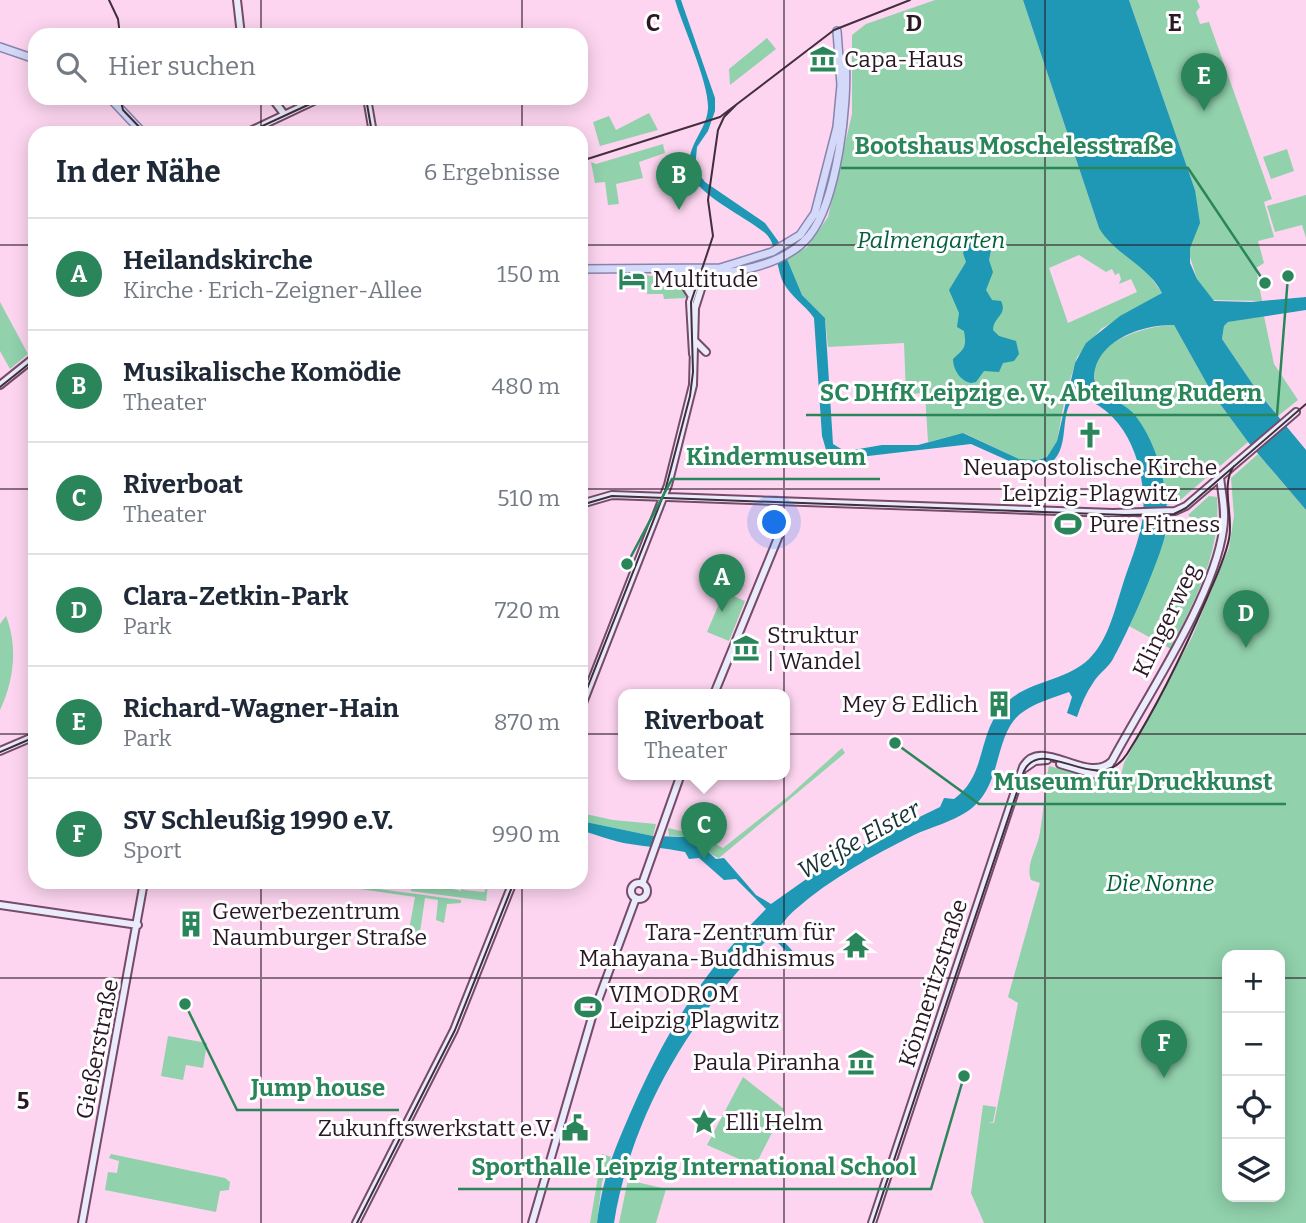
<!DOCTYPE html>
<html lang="de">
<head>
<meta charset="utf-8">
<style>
  body { margin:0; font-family:Bitter,serif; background:#f2f2f3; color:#1f2937 }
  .controls { position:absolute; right:21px; bottom:21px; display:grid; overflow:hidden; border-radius:14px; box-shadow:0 4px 18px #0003 }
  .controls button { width:63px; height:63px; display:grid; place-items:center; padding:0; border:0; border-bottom:2px solid #e0e1e3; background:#fff; color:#1f2937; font:35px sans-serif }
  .you { position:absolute; left:775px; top:523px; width:24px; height:24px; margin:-18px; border:5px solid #fff; border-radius:50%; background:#1a73e8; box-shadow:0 0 0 10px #1a73e833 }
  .badge { display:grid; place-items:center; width:46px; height:46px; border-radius:50%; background:#2b855a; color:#fff; font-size:23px; font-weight:700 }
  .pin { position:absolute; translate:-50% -58px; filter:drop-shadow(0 2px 4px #0008) }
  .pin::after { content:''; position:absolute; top:37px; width:24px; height:21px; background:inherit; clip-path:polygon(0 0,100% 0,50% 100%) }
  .popup { position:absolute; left:618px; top:689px; width:172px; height:91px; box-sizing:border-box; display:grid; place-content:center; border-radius:14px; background:#fff; filter:drop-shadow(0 2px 5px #0005); font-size:23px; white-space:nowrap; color:#747a83 }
  .popup b { font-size:26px; color:#1f2937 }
  .popup::after { content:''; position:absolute; left:50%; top:100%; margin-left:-14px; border:14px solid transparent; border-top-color:#fff }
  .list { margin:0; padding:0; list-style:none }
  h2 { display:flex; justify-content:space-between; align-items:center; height:91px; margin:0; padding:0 28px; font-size:30px }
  h2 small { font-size:23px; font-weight:400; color:#747a83 }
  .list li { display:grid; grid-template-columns:46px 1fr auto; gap:21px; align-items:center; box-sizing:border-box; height:112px; padding:0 28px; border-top:2px solid #e0e1e3 }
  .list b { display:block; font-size:26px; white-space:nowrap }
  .list p { margin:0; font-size:23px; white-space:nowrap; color:#747a83 }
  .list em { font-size:23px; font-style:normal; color:#747a83 }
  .icon { flex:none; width:38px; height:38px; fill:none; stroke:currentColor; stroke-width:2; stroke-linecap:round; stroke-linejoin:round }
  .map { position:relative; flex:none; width:1306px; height:1223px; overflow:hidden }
  .search { position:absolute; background:#fff; box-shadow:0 4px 18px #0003; left:28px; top:28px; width:560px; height:77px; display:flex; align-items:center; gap:18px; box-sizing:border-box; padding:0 24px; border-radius:21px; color:#747a83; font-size:26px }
  .panel { position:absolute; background:#fff; box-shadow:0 4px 18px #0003; left:28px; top:126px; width:560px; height:763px; border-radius:21px }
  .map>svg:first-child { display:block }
  .green { fill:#91d1ac; fill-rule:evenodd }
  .water { fill:#1e98b4 }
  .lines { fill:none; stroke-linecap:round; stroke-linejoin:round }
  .secondary-casing { stroke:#764b69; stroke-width:10 }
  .primary-casing { stroke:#8785ac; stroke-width:10 }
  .secondary { stroke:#eaecfc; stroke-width:6 }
  .primary { stroke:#d5d9f9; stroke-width:7 }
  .tram { stroke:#422e3c; stroke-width:2 }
  .grid { fill:none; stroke:#2a1825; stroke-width:2; stroke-opacity:0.55 }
  .labels { text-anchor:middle; stroke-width:6; stroke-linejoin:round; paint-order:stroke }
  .poi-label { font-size:23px; fill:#2a1825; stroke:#fff; text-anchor:start }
  .park-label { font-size:23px; font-style:italic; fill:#015f3a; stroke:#fff }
  .street-label { font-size:23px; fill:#2a1825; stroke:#fff }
  .water-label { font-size:24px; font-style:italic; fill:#183038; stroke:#fff }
  .grid-label { font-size:23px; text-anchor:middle; font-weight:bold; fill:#2a1825; stroke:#fff; stroke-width:6; stroke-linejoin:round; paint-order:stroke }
  .leader { fill:none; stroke:#2b855a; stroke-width:2.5 }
  .callout-dot { fill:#2b855a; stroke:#fff; stroke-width:2.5 }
  .callout-label { font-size:24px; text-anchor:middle; font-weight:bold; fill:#2b855a; stroke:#fff; stroke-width:6; stroke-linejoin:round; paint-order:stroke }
</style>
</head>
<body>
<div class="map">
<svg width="1306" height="1223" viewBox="0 0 1306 1223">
  <rect width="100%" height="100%" fill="#fdd5f0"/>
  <path class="green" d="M935 0H1023L1099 228 1147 272 1162 293 1101 329 1077 357 1065 397 1057 441 1047 457 1038 460 1019 459 964 433 928 442 925 393 906 394 904 343 828 347 825 318 802 295 786 259 807 247 828 217 852 114V35L866 24ZM1079 255 1106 272 1112 269 1115 275 1119 273 1121 279 1119 284 1131 279 1137 292 1068 323 1049 268Z
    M1129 0H1197L1200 7 1196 12 1200 24 1209 22 1272 199 1264 202 1274 237 1258 241 1264 263 1256 268 1262 301 1211 300 1197 279 1189 254 1195 190Z
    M767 38 776 49 730 85 729 69Z
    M649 113 658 130 600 146 593 122 609 116 616 130Z
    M663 144 665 153 639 162 643 178 616 184 619 204 608 205 605 182 595 183 591 162 596 164Z
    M1287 149 1294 171 1271 179 1263 157Z
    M1306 195V238L1302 225 1275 232 1267 206Z
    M646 275C663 279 683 278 686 298L664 299 663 294H647Z
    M0 302 28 354 10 369 0 351Z
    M1264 316 1274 364 1298 400 1278 416 1258 392 1222 339 1224 326 1228 322Z
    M1174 325 1212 393 1248 442 1220 466 1214 460 1202 470 1207 477 1178 502 1167 505C1162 474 1154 440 1134 415 1123 401 1099 398 1095 380 1086 343 1147 325 1174 325Z
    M1258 454 1306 510V1223H984L971 1193 983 1105 996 1107 993 1122H988L994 1123 1018 1003 1008 997 1040 883 1031 880C1025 864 1038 848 1040 832 1044 810 1044 788 1049 766L1097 779 1113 788 1120 779 1124 763 1192 637 1229 548 1234 516 1231 478ZM1227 955H1280V1197H1227Z
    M1209 496 1217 497C1221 555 1195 598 1171 649L1129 626 1165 536 1173 529 1186 532 1193 520 1188 515Z
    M724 592 745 601 729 641 707 632Z
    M6 616C18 646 14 681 0 710V624Z
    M842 748 845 753 719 858C701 851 692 833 669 836L668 828 698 835 723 848 790 795Z
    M581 813 613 820 656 824 653 836 581 821Z
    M412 882H441V886L461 891 463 886V890L484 892 488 885 486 901 411 891Z
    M341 884 461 900V903L447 904 444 923 436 920 438 900 425 898 419 939 423 940 422 943 407 941 415 897 340 886Z
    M168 1036 207 1043 203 1068 186 1065 183 1080 161 1076Z
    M743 1077 784 1109 755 1166 707 1145Z
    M111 1154 225 1178 230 1182 229 1190 220 1191 216 1212 105 1190 108 1172 117 1173 119 1161 109 1158Z
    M602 1154 611 1157 602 1182 597 1223H590Z
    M628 1180 666 1189 656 1223H619Z"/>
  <path class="water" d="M675 0H681L715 98V111L708 131 697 147 695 169 705 182 765 223 781 245 802 295 825 318 833 444 843 450H853L882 445H918L963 433 1019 459 1038 460 1047 457 1057 441 1075 363 1086 343 1120 316 1162 293C1147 264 1115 255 1099 228L1023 0H1129L1195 190 1200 223 1190 248V263L1197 279 1214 301 1251 302 1306 297V310L1228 322 1224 326 1222 339 1258 392 1306 450V510L1248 442 1212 393 1174 325C1145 324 1103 338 1095 369 1088 395 1121 399 1134 414 1157 442 1169 489 1167 525 1166 547 1126 637 1113 659 1108 668 1098 674 1093 683 1086 693 1081 705 1077 717L1067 713 1072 697 1069 692C1052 698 1034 703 1020 714 993 737 1003 787 968 811 952 822 931 827 914 835 874 855 830 879 796 909 788 915 782 925 775 932L801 960 798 963 771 936C692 1015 632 1112 614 1223H597C603 1176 614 1150 633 1107 669 1026 703 972 766 909L736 879 724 880 699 858 689 859 685 852C666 848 648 847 630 844 613 842 597 834 581 831V821L653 836 686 837 696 841 716 859 724 858 756 895 771 904 839 856 940 807 944 798 954 799C987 775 977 736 1002 707 1025 680 1064 683 1089 659 1108 640 1114 612 1122 587 1129 564 1140 540 1143 516 1147 469 1128 409 1076 396 1056 413 1074 451 1046 466H1020L971 444 851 458 827 453 822 436 814 318C804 304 791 297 783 282 776 267 777 243 765 233 749 219 698 195 691 174 683 147 707 132 708 108 709 83 683 27 675 0Z
    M975 238 991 250 989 260 993 272 986 290 992 300 1001 301C1008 315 993 317 993 330L999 336 1016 341 1019 354 1014 361 1003 363 999 372 984 371 976 382 971 383C960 381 953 369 953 359 964 349 967 348 964 331L957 327 959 313 949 290 966 262 963 253 970 241Z"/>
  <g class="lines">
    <g class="secondary-casing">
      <path id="secondary" d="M237 0 241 35
        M272 98 284 114
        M367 98 373 133
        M246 133 320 98
        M679 276 691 295
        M696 342 706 352
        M693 354 690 302 700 272
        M0 385 35 357
        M581 504 612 495 1113 513 1175 511 1186 506 1296 412
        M714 694 782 528
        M581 708 668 485 693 385 695 308 707 270
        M0 751 35 736
        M1060 764 1097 775 1106 772 1111 762
        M1025 768 1035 761 1047 760
        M631 891a8 8 0 1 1 16 0a8 8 0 1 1-16 0Z
        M642 884 681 774
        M0 905 138 925
        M82 1223 144 882
        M356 1223 454 1030 513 882
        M532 1223 592 1017 636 898
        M872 1223 1023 767C1041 734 1087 786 1112 761 1145 699 1214 597 1223 530 1226 512 1222 495 1220 477"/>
    </g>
    <g class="primary-casing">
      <path id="primary" d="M0 47 35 59
        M110 98 143 133
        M581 269 720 268 772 252 800 235 815 213 837 127 841 85 837 31
        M657 271C700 281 780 272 809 236 837 202 849 102 845 58"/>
    </g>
    <use href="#secondary" class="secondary"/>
    <use href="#primary" class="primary"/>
    <path class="tram" d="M109 0 118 19 120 35
      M120 98 123 110 145 133
      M366 98 372 133
      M247 133 323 98
      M581 161 720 117 834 30 910 0
      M0 387 35 359
      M581 505 612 496 1125 515 1174 514 1186 508 1306 404
      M581 704 665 491 690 396 693 372 691 302 713 236 708 200 718 130 724 117 736 105
      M0 752 35 737
      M357 1223 455 1030 514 882
      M873 1223 1024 771C1043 733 1098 799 1127 754 1158 705 1184 651 1207 598 1215 579 1225 559 1229 539 1234 516 1220 485 1234 466"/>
  </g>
  <path class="grid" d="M261 0V35M522 0V35M784 0V1223M1045 0V1223M261 98V133M522 98V133M0 245H35M581 245H1306M0 489H35M581 489H1306M0 734H35M581 734H1306M261 882V1223M522 882V1223M0 978H1227M1280 978H1306"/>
  <defs>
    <g id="museum-bare" transform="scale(2.1)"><path d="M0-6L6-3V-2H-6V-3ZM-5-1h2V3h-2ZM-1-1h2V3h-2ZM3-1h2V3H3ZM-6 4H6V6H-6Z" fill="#2b855a" stroke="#fff" stroke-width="2.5" paint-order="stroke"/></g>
    <g id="hotel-bare" transform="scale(2.1)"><path d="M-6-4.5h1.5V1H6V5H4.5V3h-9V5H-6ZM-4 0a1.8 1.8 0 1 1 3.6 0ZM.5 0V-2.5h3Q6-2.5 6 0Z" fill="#2b855a" stroke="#fff" stroke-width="2.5" paint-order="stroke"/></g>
    <g id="church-bare" transform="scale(2.1)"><path d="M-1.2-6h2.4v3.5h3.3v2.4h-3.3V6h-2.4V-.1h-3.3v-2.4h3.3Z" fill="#2b855a" stroke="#fff" stroke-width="2.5" paint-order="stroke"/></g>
    <g id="stadium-bare" transform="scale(2.1)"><path d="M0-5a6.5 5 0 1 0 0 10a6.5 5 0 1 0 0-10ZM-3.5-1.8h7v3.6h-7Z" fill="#2b855a" stroke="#fff" stroke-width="2.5" paint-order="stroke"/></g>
    <g id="building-bare" transform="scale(2.1)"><path d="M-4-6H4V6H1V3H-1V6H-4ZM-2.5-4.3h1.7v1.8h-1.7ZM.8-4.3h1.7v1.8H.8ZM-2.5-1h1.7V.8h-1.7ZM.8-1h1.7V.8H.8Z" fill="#2b855a" stroke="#fff" stroke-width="2.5" paint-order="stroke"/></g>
    <g id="temple-bare" transform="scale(2.1)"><path d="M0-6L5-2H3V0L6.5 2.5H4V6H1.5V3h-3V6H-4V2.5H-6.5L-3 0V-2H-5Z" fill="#2b855a" stroke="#fff" stroke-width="2.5" paint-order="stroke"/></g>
    <g id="sight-bare" transform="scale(2.1)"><path d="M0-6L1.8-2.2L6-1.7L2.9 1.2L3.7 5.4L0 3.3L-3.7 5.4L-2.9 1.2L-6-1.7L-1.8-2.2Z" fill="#2b855a" stroke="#fff" stroke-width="2.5" paint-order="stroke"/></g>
    <g id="civic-bare" transform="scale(2.1)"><path d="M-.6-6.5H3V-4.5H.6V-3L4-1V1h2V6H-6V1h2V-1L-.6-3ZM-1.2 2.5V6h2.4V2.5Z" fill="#2b855a" stroke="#fff" stroke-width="2.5" paint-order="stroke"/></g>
  </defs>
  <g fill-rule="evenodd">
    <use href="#museum-bare" x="823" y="59"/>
    <use href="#hotel-bare" x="632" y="279"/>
    <use href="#church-bare" x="1090" y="435"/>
    <use href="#stadium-bare" x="1068" y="524"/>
    <use href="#museum-bare" x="746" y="648"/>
    <use href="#building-bare" x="999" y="704"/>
    <use href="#building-bare" x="191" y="924"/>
    <use href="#temple-bare" x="856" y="945"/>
    <use href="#stadium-bare" x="588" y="1007"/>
    <use href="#museum-bare" x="861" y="1062"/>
    <use href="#sight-bare" x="704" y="1122"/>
    <use href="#civic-bare" x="575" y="1128"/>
  </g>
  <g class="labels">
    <g class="poi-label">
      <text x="844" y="67">Capa-Haus</text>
      <text x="653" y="287">Multitude</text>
      <text x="1090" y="475" text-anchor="middle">Neuapostolische Kirche<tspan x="1090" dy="26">Leipzig-Plagwitz</tspan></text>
      <text x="1089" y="532">Pure Fitness</text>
      <text x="767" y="643">Struktur<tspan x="767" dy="26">| Wandel</tspan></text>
      <text x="978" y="712" text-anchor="end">Mey &amp; Edlich</text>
      <text x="212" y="919">Gewerbezentrum<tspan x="212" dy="26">Naumburger Straße</tspan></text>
      <text x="835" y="940" text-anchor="end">Tara-Zentrum für<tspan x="835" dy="26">Mahayana-Buddhismus</tspan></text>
      <text x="609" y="1002">VIMODROM<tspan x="609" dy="26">Leipzig Plagwitz</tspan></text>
      <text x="840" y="1070" text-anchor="end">Paula Piranha</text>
      <text x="725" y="1130">Elli Helm</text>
      <text x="554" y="1136" text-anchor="end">Zukunftswerkstatt e.V.</text>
    </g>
    <g class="park-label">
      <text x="931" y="248">Palmengarten</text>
      <text x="1160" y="891">Die Nonne</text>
    </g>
    <g class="street-label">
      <text transform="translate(1166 620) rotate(-64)" y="8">Klingerweg</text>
      <text transform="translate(933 983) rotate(-72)" y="8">Könneritzstraße</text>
      <text transform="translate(97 1049) rotate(-79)" y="8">Gießerstraße</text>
    </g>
    <g class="water-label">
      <text transform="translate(859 840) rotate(-29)" y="8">Weiße Elster</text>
    </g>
  </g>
  <g class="grid-label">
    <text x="653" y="31">C</text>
    <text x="914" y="31">D</text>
    <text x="1175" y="31">E</text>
    <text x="23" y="1109">5</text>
  </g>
  <path class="leader" d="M1265 283L1188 168H841M1288 276L1277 415H806M627 564L672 479H880M895 743L979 804H1286M185 1004L237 1110H399M964 1076L931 1189H458"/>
  <g class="callout-dot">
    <circle cx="1265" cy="283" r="7"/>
    <circle cx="1288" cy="276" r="7"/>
    <circle cx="627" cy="564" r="7"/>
    <circle cx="895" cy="743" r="7"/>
    <circle cx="185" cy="1004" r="7"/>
    <circle cx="964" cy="1076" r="7"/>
  </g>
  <g class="callout-label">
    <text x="1014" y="154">Bootshaus Moschelesstraße</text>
    <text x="1041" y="401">SC DHfK Leipzig e. V., Abteilung Rudern</text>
    <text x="776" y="465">Kindermuseum</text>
    <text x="1133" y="790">Museum für Druckkunst</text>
    <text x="318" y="1096">Jump house</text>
    <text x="694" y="1175">Sporthalle Leipzig International School</text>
  </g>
</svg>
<div class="controls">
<button>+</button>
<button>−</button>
<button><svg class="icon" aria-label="locate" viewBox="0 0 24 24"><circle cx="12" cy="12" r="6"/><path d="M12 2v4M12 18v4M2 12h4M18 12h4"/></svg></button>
<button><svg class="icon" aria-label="layers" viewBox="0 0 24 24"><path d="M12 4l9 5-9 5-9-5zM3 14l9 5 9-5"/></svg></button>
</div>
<div class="you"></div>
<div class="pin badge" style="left:722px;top:612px">A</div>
<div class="pin badge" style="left:679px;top:210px">B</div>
<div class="pin badge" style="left:704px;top:860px">C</div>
<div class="popup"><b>Riverboat</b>Theater</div>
<div class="pin badge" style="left:1246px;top:648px">D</div>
<div class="pin badge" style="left:1204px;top:111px">E</div>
<div class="pin badge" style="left:1164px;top:1078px">F</div>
<div class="search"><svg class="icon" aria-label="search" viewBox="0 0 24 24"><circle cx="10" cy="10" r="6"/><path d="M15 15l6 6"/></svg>Hier suchen</div>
<section class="panel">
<h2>In der Nähe<small>6 Ergebnisse</small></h2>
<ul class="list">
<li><span class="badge">A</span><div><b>Heilandskirche</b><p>Kirche · Erich-Zeigner-Allee</p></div><em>150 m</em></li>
<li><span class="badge">B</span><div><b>Musikalische Komödie</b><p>Theater</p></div><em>480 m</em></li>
<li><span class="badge">C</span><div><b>Riverboat</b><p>Theater</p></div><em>510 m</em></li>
<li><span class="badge">D</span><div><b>Clara-Zetkin-Park</b><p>Park</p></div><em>720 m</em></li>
<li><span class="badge">E</span><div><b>Richard-Wagner-Hain</b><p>Park</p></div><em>870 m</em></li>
<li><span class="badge">F</span><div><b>SV Schleußig 1990 e.V.</b><p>Sport</p></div><em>990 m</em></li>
</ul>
</section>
</div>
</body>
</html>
